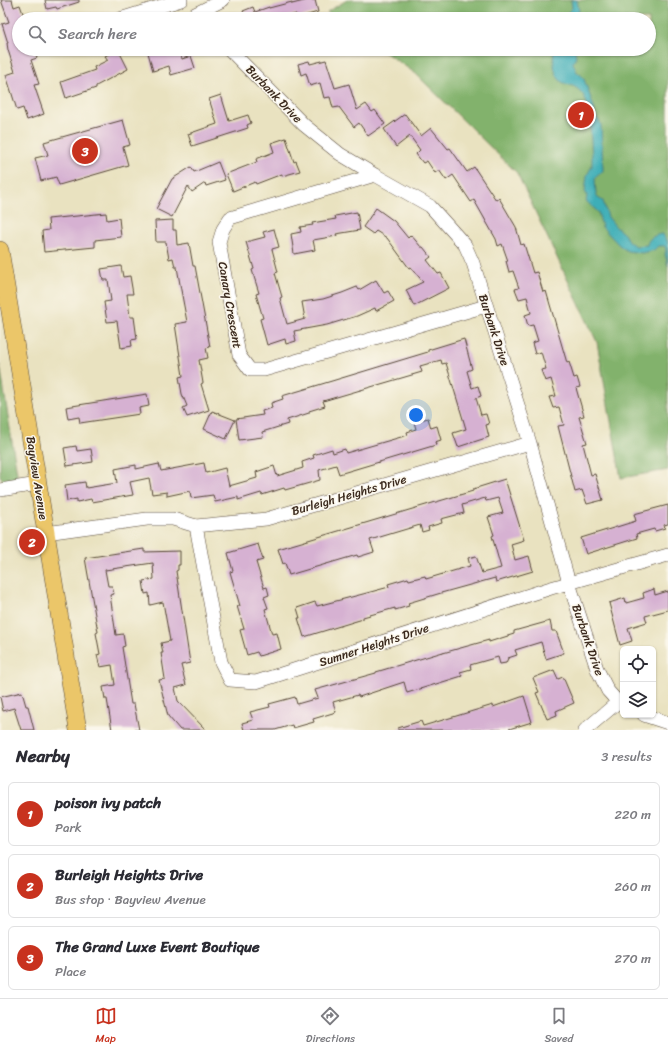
<!DOCTYPE html>
<html lang="en">
<head>
<meta charset="utf-8">
<style>
  body { margin:0; font-family:Sriracha,sans-serif; background:#f7f7f7; color:#2b2b33 }
  .controls { position:absolute; right:12px; bottom:12px; display:grid; overflow:hidden; border-radius:6px; box-shadow:0 1px 3px #0004 }
  .controls button { width:36px; height:36px; display:grid; place-items:center; padding:0; border:0; border-bottom:1px solid #e1e1e2; background:#fff; color:#2b2b33; font:20px sans-serif }
  .you { position:absolute; left:416px; top:415px; width:14px; height:14px; margin:-10px; border:3px solid #fff; border-radius:50%; background:#1a73e8; box-shadow:0 0 0 6px #1a73e833 }
  .badge { display:grid; place-items:center; width:26px; height:26px; border-radius:50%; background:#c8321e; color:#fff; font-size:13px; font-weight:700 }
  .pin { position:absolute; translate:-50% -50%; border:2px solid #fff; box-shadow:0 1px 4px #0006 }
  .list { margin:0; padding:0; list-style:none }
  h2 { display:flex; justify-content:space-between; align-items:center; height:52px; margin:0; padding:0 16px; font-size:17px }
  h2 small { font-size:13px; font-weight:400; color:#7c7c81 }
  .list li { display:grid; grid-template-columns:26px 1fr auto; gap:12px; align-items:center; box-sizing:border-box; height:64px; margin:0 8px 8px; padding:0 8px; border:1px solid #e1e1e2; border-radius:6px }
  .list b { display:block; font-size:15px; white-space:nowrap }
  .list p { margin:0; font-size:13px; white-space:nowrap; color:#7c7c81 }
  .list em { font-size:13px; font-style:normal; color:#7c7c81 }
  .icon { flex:none; width:22px; height:22px; fill:none; stroke:currentColor; stroke-width:2; stroke-linecap:round; stroke-linejoin:round }
  .map { position:relative; flex:none; width:668px; height:730px; overflow:hidden }
  .search { position:absolute; background:#fff; box-shadow:0 1px 3px #0004; left:12px; right:12px; top:12px; height:44px; display:flex; align-items:center; gap:10px; box-sizing:border-box; padding:0 14px; border-radius:22px; color:#7c7c81; font-size:15px }
  .sheet { height:268px; background:#fff }
  nav { display:flex; justify-content:space-around; align-items:center; box-sizing:border-box; height:56px; border-top:1px solid #e1e1e2; background:#fff; font-size:11px; color:#7c7c81 }
  nav a { display:grid; justify-items:center; gap:2px }
  nav .on { color:#c8321e }
  .map>svg:first-child { display:block }
  .forest { fill:#82b26c; stroke:#5e6e45 }
  .water { fill:#3daeb7; stroke:#3c6c6a }
  .building { fill:#d6b1d2 }
  .lines { fill:none; stroke-linecap:round; stroke-linejoin:round }
  .minor-casing { stroke:#554636; stroke-width:14 }
  .major-casing { stroke:#554636; stroke-width:18 }
  .minor { stroke:#fff; stroke-width:13 }
  .major { stroke:#ebc669; stroke-width:17 }
  .labels { text-anchor:middle; stroke-width:3; stroke-linejoin:round; paint-order:stroke }
  .street-label { font-size:12px; fill:#3b2a1e; stroke:#fbf7ec }
</style>
</head>
<body>
<div class="map">
<svg width="668" height="730" viewBox="0 0 668 730">
  <rect width="100%" height="100%" fill="#fbf7ec"/>
  <filter id="ink" filterUnits="userSpaceOnUse"><feTurbulence type="fractalNoise" baseFrequency=".025" numOctaves="2"/><feDisplacementMap in="SourceGraphic" scale="8" xChannelSelector="R" yChannelSelector="G"/><feConvolveMatrix kernelMatrix="1 2 1 2 8 2 1 2 1" color-interpolation-filters="sRGB"/></filter>
  <filter id="wash" filterUnits="userSpaceOnUse"><feTurbulence type="fractalNoise" baseFrequency=".012" numOctaves="4" result="noise"/><feDisplacementMap in="SourceGraphic" scale="16" xChannelSelector="R" yChannelSelector="G"/><feGaussianBlur stdDeviation="0.9" result="paint"/><feColorMatrix in="noise" values="0 0 0 0 0 0 0 0 0 0 0 0 0 0 0 0 0 1.4 0 .05"/><feComposite in="paint" operator="in"/></filter>
  <g filter="url(#wash)">
    <rect width="100%" height="100%" fill="#e9e2c0"/>
    <path class="forest" d="M347 0H668V470L621 478 597 342 517 173 415 73 380 49H649V19H338L327 12Z
      M0 365 18 480 4 481 0 476Z"/>
    <path class="water" d="M571 0H577L579 10 576 19H565L566 14 572 8Z
      M554 49H575L576 57 573 63 577 72 581 75 584 79 594 107 595 115 601 124 603 168V171L595 178 596 194 598 198 603 201 608 217 616 227 624 234 629 242 636 246 647 245C648 238 656 234 663 234L666 240 668 241V266L665 254 666 251 665 246H658L654 250 642 253 627 251 619 245 602 227 598 212 586 201 587 196 585 191 587 175 592 166V156L590 125 586 120C589 107 587 93 573 86 568 84 562 84 559 79 553 71 553 59 554 49Z"/>
    <g id="blocks">
      <path class="building" d="M1 0H12L14 7 20 5 25 19H19V49H34L37 58 31 60 39 84 34 85 44 114 27 120 23 108 17 110 6 75 15 72 8 50 7 43H8L2 24 9 22Z
        M45 0H79V2L57 9 56 7 47 9Z
        M308 0H315L318 12 297 18 296 14 279 19H239V18L245 16 243 11 253 7 255 12 269 7V8L292 2V4Z
        M118 49 128 69 96 86V88L66 98 61 82 95 70 94 67 108 60 105 56Z
        M147 49H179L182 59 191 56 195 68 171 75 169 66 153 71Z
        M326 60 335 88 349 84 357 110 366 104 372 112 375 110 385 124 368 136 359 123 354 127 339 107 333 108 330 97 324 98 320 83 310 86 306 73 301 75 298 64 309 61 310 64Z
        M221 95 229 121 248 115 251 123 247 125 248 128 192 146 188 134 217 124 209 99Z
        M405 114 421 136 431 128 448 149 450 148 467 172 474 167 496 200 499 198 516 227 521 245 524 244 533 273 537 272 543 292 546 291 567 363 569 362 574 378 577 377 580 387 576 388 584 416 579 417 587 443 583 444 591 475 595 474 603 500 587 504 582 490 575 492 558 426 564 425 559 407 553 408 549 397 556 396 551 379 545 381 541 370 546 369 541 352 535 354 532 343 538 341 533 325 528 326 525 315 531 313 527 297 519 299 515 289 519 288 513 271 509 272 506 261H508L502 244 498 246 496 239 474 200 471 202 453 175 446 180 439 170 435 173 427 161 423 163 416 154 420 150 410 136 396 147 384 129Z
        M123 120 130 145 123 147 128 165 59 185 56 177 41 181 35 158 48 155 44 142Z
        M286 138 294 162 296 161 300 171 282 176V174L256 184 255 182 233 191 226 174 257 162 256 159 274 152 271 143Z
        M218 162 225 180 206 186 205 183 192 192 188 186 172 217 156 209 172 179 191 167 194 172Z
        M376 208 394 221 408 238 411 235 421 247H423L431 257 427 260 438 274 441 273 449 288 414 306 406 290 423 282 411 267 409 268 387 238 376 231 373 234 363 227Z
        M357 212 360 230 336 234 337 236 313 240 315 250 294 254 291 234 301 232 300 227 313 225 312 223 336 219 335 216Z
        M106 213 107 220 119 218 121 237 95 240V247L44 252 42 231 49 230 48 219Z
        M173 220V230H176L177 245 189 243 193 266H195L210 347 206 348 208 358 199 360 203 383 201 384 209 410 187 417 183 408 187 406 182 394 179 377 183 376 175 324 187 322 181 290 177 267H175L173 258 169 259 166 242H156L155 221Z
        M274 229 279 247 272 249 278 272 275 273 282 297 280 298 287 324 305 319 302 302 323 299 342 293 357 287 359 290 376 280 384 293 388 291 394 301 376 311 375 308 357 316 327 325 294 331 296 341 286 344 285 339 267 345 260 319 263 318 256 294 259 293 252 270 254 269 246 242 265 237 263 232Z
        M121 266 123 277 130 276 133 294H127L130 317H134L137 339 131 340 132 346 121 348 117 321 107 322 104 302 111 301 108 280H103L101 269Z
        M464 339 472 369 467 371 472 388 478 386 481 396 476 398 481 415 486 414 489 424 486 425 489 437 458 447 453 433 466 429 446 363 442 364 441 360 420 366 422 372 323 401 325 406 309 411V413L287 420 288 424 262 432 263 437 239 440 236 419 263 415 262 411 272 408 271 403 283 399 282 396 428 352V350Z
        M147 394 149 406 139 408 140 414 80 423 79 417 68 419 66 407Z
        M212 411 235 420 226 439 204 429Z
        M428 418 431 428 437 426 441 440 435 442 436 445 339 474 336 465 319 470 320 480 285 490 284 488 262 495 261 493 238 500V497L215 502 213 495 191 498 190 491 167 496V492L152 494 149 478 130 482 133 495 92 502 91 499 77 502V499L67 501 65 485 85 482 86 488 117 483 115 469 136 465V469L159 464 161 471 204 463 206 473 225 468 229 486 257 478 256 472 274 466 277 476 303 468 302 462 314 458 313 455 332 449 333 453 345 449 346 453 408 435 407 432 416 429 414 422Z
        M76 446 77 451 91 449 93 462 67 466 64 448Z
        M505 479 524 540 511 544 515 560 529 556 533 571 496 582 495 578 441 593 408 603 409 606 395 610V608L363 617V619L304 637 298 618H300L297 608 315 602 317 606 363 594 389 587 388 584 408 578 409 580 425 576 426 579 470 566 468 558 476 556 482 573 501 568 492 536 494 535 488 517 503 513 498 498 486 501 485 498 462 505 464 513 441 519 442 523 428 527 429 530 422 532 420 525 370 540 374 552 358 557 357 555 289 575 285 563 283 564 278 549 473 491V489Z
        M668 505V524L664 525 665 528 655 531 654 529 636 534 637 538 586 554 581 538 636 521 634 514Z
        M258 544 263 560 256 562 264 588 267 587 269 595 264 597 268 608 265 609 272 634 277 633 281 649 259 656 257 652 247 655 240 630 244 629 237 606H240L230 572 233 571 228 553Z
        M144 549V552L180 551V565H178V570L176 571 190 663 181 665 186 685 175 688 178 701 206 730H180L168 716 159 680 165 679 161 653H163L161 643 170 641 163 602 150 605 149 593 145 594 143 581 154 579 153 563 105 570 108 586H112L114 594 110 595 116 635 123 634 125 646 122 647 131 704H134L139 730H112L107 699H105L103 687 115 685 112 665 100 667 97 655 100 654 96 633 98 632 85 558Z
        M654 589 655 595 668 591V610L645 616 647 622 628 628 632 641 620 645 609 603 625 598 626 603 644 598 643 593Z
        M550 621 552 631H556L564 653 546 659 541 642 515 650 517 655 508 658 506 663 500 664 498 657 470 665 471 669 460 672 462 676 407 693 404 682 359 697 358 695 333 702 336 712 313 719 314 722 293 728 292 725 275 730H244L242 723 253 720 250 712 270 707 269 704 295 697 297 704 318 698 315 690 376 673V672L443 652V653L457 649 489 640V642L514 634V631Z
        M554 670 558 679 563 677 574 703 556 711 557 715 547 719 536 693 539 692 533 678Z
        M22 692 26 706H28L34 730H21L14 708 3 711 0 697Z
        M524 696 532 722 509 729V730H398V728L421 721 423 726 493 705V707Z"/>
    </g>
  </g>
  <g filter="url(#ink)">
    <use href="#blocks" fill-opacity="0" stroke="#554636" stroke-width="1"/>
    <g class="lines">
      <g class="minor-casing">
        <path id="minor" d="M195 14 223 0
          M120 19 181 0
          M229 49 304 125 340 154 375 175 430 206 465 245 473 263 530 443 569 583 597 669 608 691 618 702 623 704
          M375 175 230 218 223 229 219 242 239 355 250 370H264L486 306
          M0 490 38 484
          M196 526 221 662 230 680 256 682 551 588 668 555
          M46 533 147 519H173L196 526 266 519 530 443
          M644 715 668 723
          M585 730 618 702"/>
      </g>
      <g class="major-casing">
        <path id="major" d="M0 250 78 730"/>
      </g>
      <use href="#minor" class="minor"/>
      <use href="#major" class="major"/>
    </g>
  </g>
  <g class="labels">
    <g class="street-label">
      <text transform="translate(274 94) rotate(46)" y="4">Burbank Drive</text>
      <text transform="translate(230 305) rotate(80)" y="4">Canary Crescent</text>
      <text transform="translate(494 330) rotate(72)" y="4">Burbank Drive</text>
      <text transform="translate(37 478) rotate(81)" y="4">Bayview Avenue</text>
      <text transform="translate(349 495) rotate(-16)" y="4">Burleigh Heights Drive</text>
      <text transform="translate(588 640) rotate(71)" y="4">Burbank Drive</text>
      <text transform="translate(374 645) rotate(-18)" y="4">Sumner Heights Drive</text>
    </g>
  </g>
</svg>
<div class="controls">
<button><svg class="icon" aria-label="locate" viewBox="0 0 24 24"><circle cx="12" cy="12" r="6"/><path d="M12 2v4M12 18v4M2 12h4M18 12h4"/></svg></button>
<button><svg class="icon" aria-label="layers" viewBox="0 0 24 24"><path d="M12 4l9 5-9 5-9-5zM3 14l9 5 9-5"/></svg></button>
</div>
<div class="you"></div>
<div class="pin badge" style="left:581px;top:115px">1</div>
<div class="pin badge" style="left:32px;top:542px">2</div>
<div class="pin badge" style="left:85px;top:151px">3</div>
<div class="search"><svg class="icon" aria-label="search" viewBox="0 0 24 24"><circle cx="10" cy="10" r="6"/><path d="M15 15l6 6"/></svg>Search here</div>
</div>
<section class="sheet">
<h2>Nearby<small>3 results</small></h2>
<ul class="list">
<li><span class="badge">1</span><div><b>poison ivy patch</b><p>Park</p></div><em>220 m</em></li>
<li><span class="badge">2</span><div><b>Burleigh Heights Drive</b><p>Bus stop · Bayview Avenue</p></div><em>260 m</em></li>
<li><span class="badge">3</span><div><b>The Grand Luxe Event Boutique</b><p>Place</p></div><em>270 m</em></li>
</ul>
</section>
<nav>
<a class="on"><svg class="icon" aria-label="map" viewBox="0 0 24 24"><path d="M3 6l6-2 6 2 6-2v14l-6 2-6-2-6 2zM9 4v14M15 6v14"/></svg>Map</a>
<a><svg class="icon" aria-label="directions" viewBox="0 0 24 24"><path d="M12 3l9 9-9 9-9-9zM9 14v-3h6M13 9l2 2-2 2"/></svg>Directions</a>
<a><svg class="icon" aria-label="saved" viewBox="0 0 24 24"><path d="M7 4h10v16l-5-4-5 4z"/></svg>Saved</a>
</nav>
</body>
</html>
